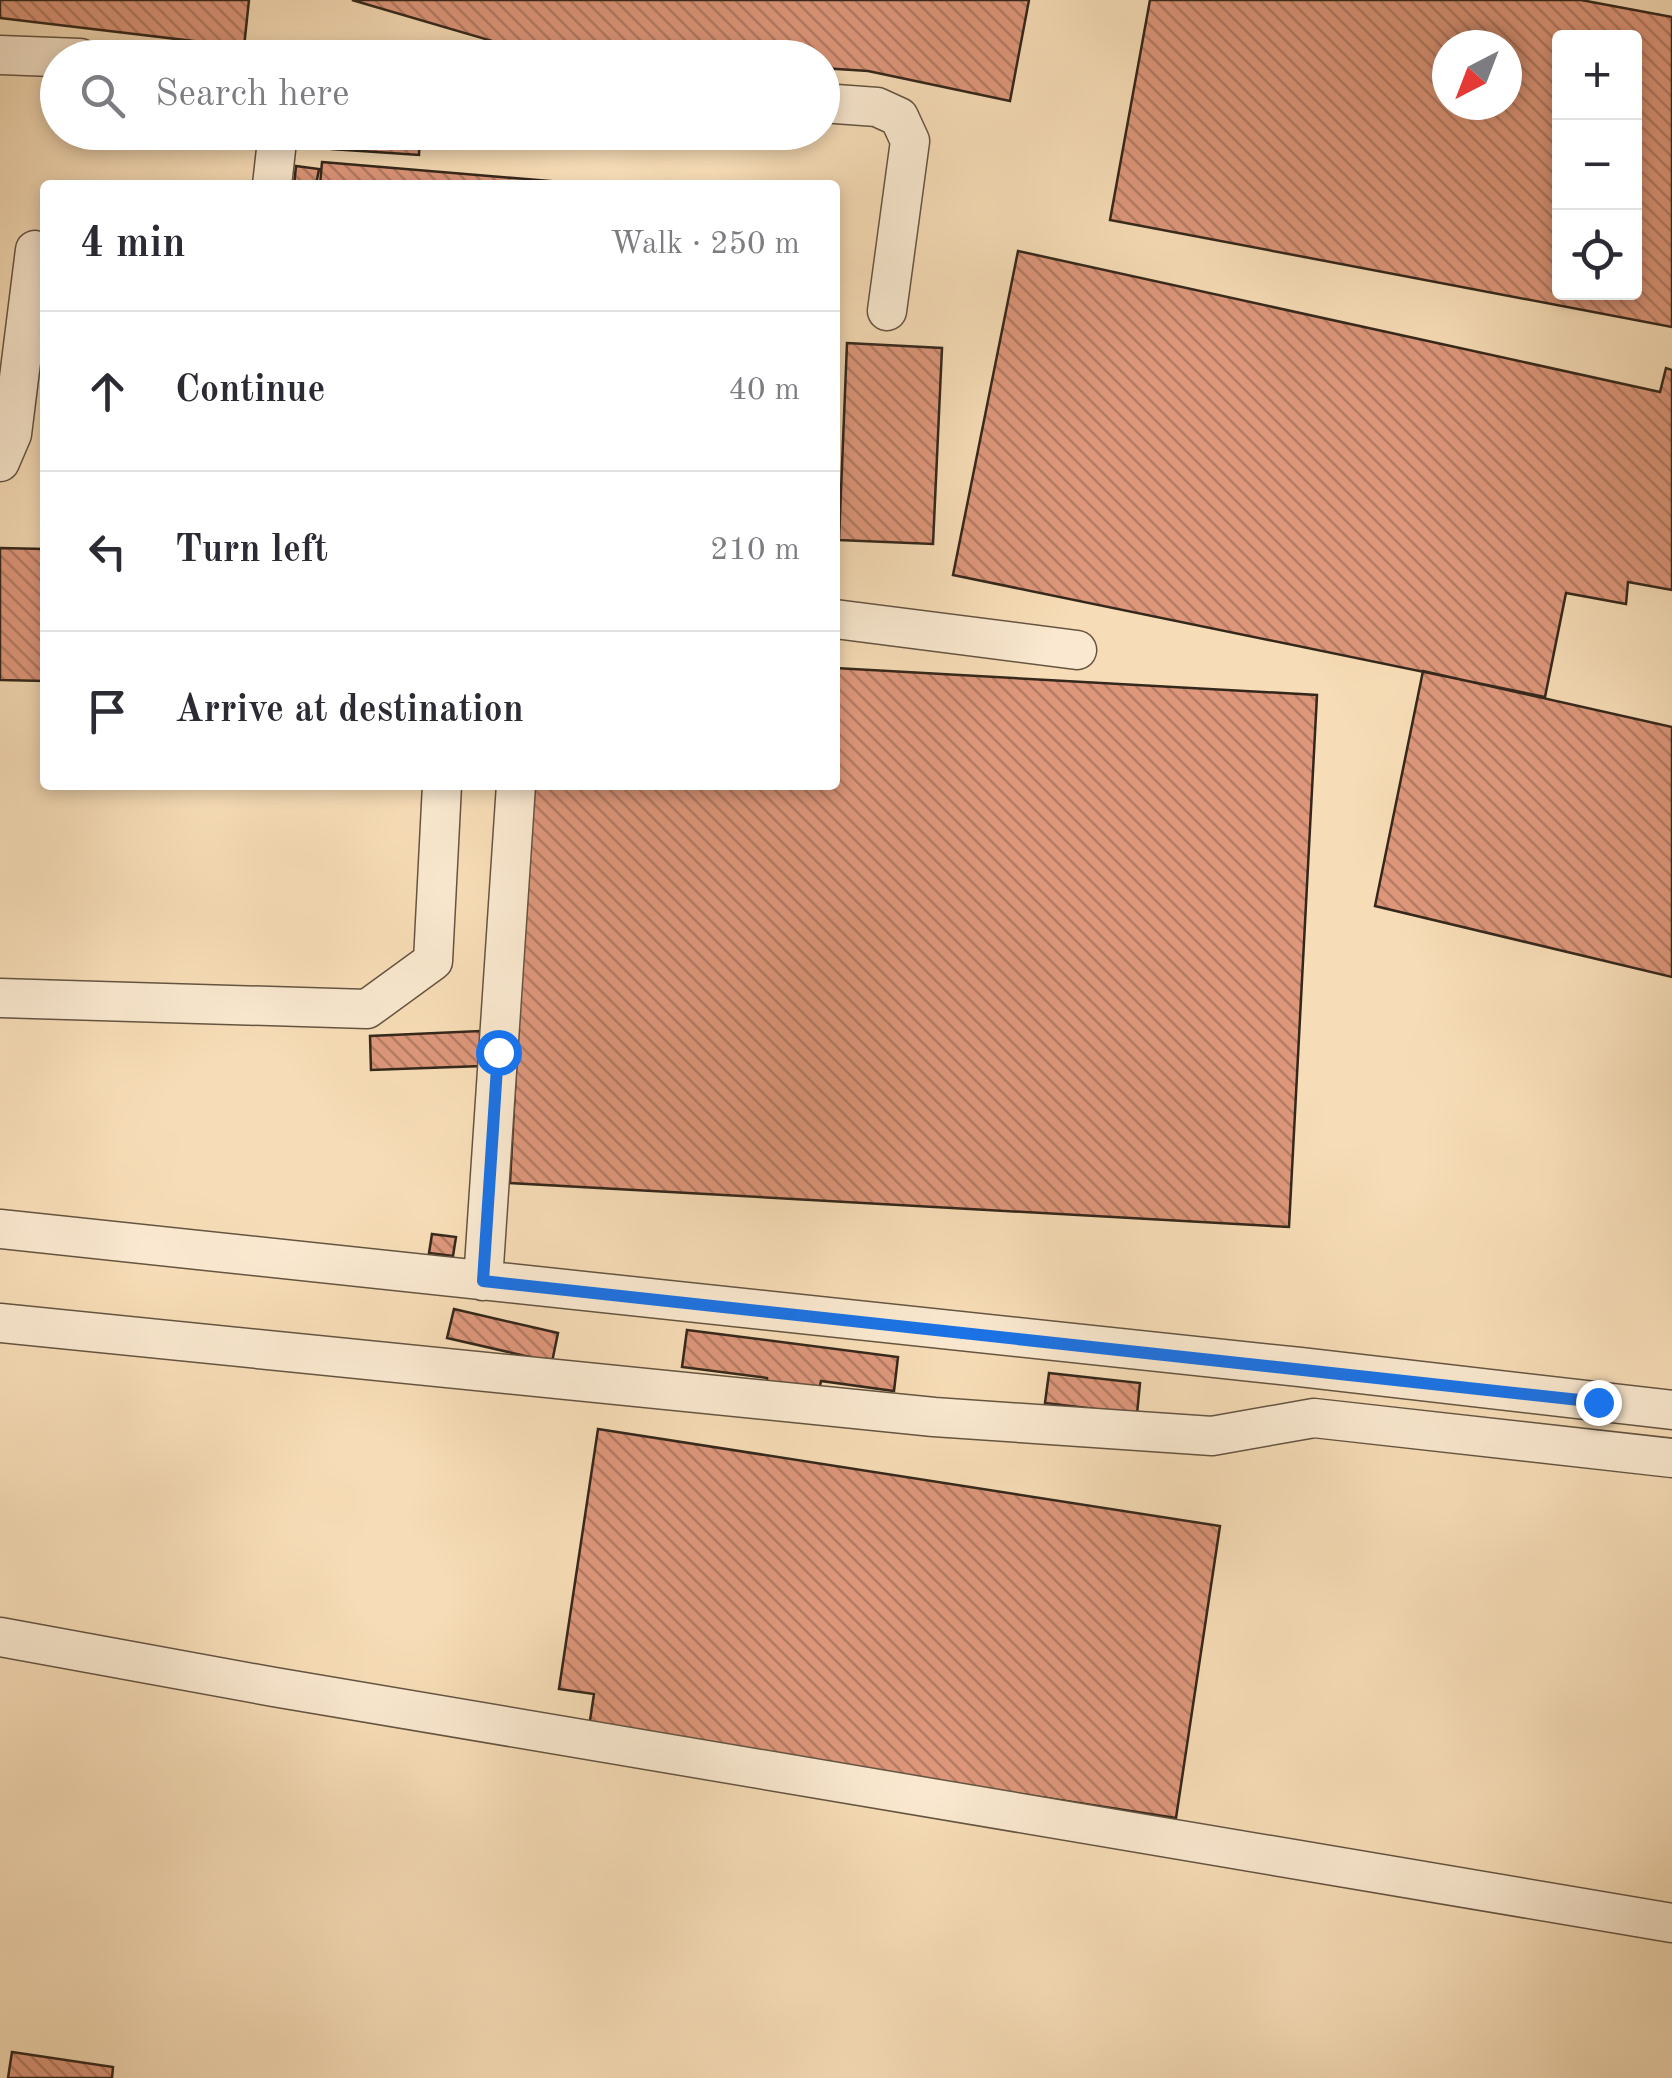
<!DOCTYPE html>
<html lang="en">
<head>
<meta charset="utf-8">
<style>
  body { margin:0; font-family:"Old Standard TT",serif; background:#f2f2f3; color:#2b2b33 }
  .controls { position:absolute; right:30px; top:30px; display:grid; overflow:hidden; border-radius:10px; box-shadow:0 5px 15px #0003 }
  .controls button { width:90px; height:90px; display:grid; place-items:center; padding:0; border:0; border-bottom:2px solid #e1e1e2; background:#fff; color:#2b2b33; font:50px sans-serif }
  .compass { position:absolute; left:1432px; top:30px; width:90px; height:90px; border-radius:50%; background:#fff; box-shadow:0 5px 15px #0003; rotate:222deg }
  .stop { position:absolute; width:30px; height:30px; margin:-22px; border:8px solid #1a73e8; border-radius:50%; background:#fff }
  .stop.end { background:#1a73e8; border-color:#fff; box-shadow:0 2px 10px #0008 }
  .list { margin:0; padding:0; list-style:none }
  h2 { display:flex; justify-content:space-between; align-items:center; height:130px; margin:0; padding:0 40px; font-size:42px }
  h2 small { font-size:32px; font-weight:400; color:#7c7c81 }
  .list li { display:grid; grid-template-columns:65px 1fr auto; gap:30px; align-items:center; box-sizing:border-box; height:160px; padding:0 40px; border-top:2px solid #e1e1e2 }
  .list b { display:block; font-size:38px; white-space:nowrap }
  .list em { font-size:32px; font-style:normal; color:#7c7c81 }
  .icon { flex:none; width:55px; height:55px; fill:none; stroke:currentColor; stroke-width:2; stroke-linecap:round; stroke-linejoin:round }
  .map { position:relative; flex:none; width:1672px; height:2078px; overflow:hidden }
  .search { position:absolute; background:#fff; box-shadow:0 5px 15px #0003; left:40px; top:40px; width:800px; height:110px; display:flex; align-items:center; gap:25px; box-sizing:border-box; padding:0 35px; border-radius:55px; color:#7c7c81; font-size:38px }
  .panel { position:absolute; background:#fff; box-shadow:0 5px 15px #0003; left:40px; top:180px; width:800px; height:610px; border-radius:10px }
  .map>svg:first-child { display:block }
  .building { fill:url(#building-back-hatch); stroke:#34271b; stroke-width:2.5; fill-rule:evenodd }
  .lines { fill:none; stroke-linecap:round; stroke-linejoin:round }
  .minor-casing { stroke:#655442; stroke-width:41 }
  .minor { stroke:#fae9d0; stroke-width:38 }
  .route { stroke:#1a73e8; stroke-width:12 }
</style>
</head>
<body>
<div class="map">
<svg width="1672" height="2078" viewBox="0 0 1672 2078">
  <defs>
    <pattern id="building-back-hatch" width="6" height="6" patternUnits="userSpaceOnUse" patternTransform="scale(2.5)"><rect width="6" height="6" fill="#de977b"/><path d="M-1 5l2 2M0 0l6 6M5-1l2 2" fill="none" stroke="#b57b64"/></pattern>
  </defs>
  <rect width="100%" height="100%" fill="#f7ddb7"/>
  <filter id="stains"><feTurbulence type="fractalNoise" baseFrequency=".002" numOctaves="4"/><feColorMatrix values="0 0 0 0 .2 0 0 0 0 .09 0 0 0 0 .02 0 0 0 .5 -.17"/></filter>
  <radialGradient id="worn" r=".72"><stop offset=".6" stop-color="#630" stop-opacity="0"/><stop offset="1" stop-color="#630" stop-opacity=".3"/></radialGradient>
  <path class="building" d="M0 0H249L244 47 0 18Z
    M352 0H1029L1010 101 868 71 822 68V58H673L516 48Z
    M1150 0H1581L1672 17V327L1110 220ZM1560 38H1634V292H1560ZM1447 45H1507V105H1447Z
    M334 132H420L419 155 332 149Z
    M322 162 598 185H320Z
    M296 166 319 169 316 185H294Z
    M1018 251 1660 392 1666 368 1672 370V590L1628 582 1626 604 1566 593 1545 697 953 575Z
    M847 343 942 348 933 544 839 540Z
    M0 548 45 549V681L0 680Z
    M835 668 1317 695 1289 1227 510 1183 531 785H835Z
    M1423 671 1672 727V977L1375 906Z
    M480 1031 482 1066 371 1070 370 1036Z
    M432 1234 456 1237 453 1256 429 1253Z
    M454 1309 558 1333 552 1362 447 1338Z
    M687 1330 898 1357 894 1391 821 1381 817 1400 768 1394 767 1378 682 1367Z
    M1049 1373 1140 1383 1137 1414 1045 1403Z
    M598 1429 1220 1526 1176 1818 589 1727 594 1694 559 1689Z
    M12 2052 113 2067 112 2078H8Z"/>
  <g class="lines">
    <g class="minor-casing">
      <path id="minor" d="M0 55 80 58
        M822 103 877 107 899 117 910 141 887 311
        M272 185 278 132
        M0 462 12 434 35 250
        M835 619 1077 650
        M0 998 367 1009 433 961 442 785
        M0 1229 1300 1367 1672 1410
        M483 1281 516 785
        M0 1323 934 1417 1212 1436 1314 1418 1672 1458
        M0 1637 274 1687 1672 1923"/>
    </g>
    <use href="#minor" class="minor"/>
  </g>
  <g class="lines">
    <path class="route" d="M498 1052 483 1281 1598 1402"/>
  </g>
  <rect width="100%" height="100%" filter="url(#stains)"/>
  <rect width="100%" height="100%" fill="url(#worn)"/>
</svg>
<div class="controls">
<button>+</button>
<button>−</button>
<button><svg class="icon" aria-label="locate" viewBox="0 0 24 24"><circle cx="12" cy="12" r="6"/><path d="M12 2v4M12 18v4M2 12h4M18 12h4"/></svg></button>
</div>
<svg class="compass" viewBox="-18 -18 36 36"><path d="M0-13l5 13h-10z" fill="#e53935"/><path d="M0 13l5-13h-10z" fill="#7c7c81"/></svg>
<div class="stop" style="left:498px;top:1052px"></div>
<div class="stop end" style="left:1598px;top:1402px"></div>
<div class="search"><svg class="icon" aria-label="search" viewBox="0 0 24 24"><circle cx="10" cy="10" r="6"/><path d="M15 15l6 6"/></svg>Search here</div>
<section class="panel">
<h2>4 min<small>Walk · 250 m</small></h2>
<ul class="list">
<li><svg class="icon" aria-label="ahead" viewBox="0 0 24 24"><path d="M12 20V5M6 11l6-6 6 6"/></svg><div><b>Continue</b></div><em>40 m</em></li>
<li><svg class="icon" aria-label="left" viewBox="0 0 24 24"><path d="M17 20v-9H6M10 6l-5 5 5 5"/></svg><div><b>Turn left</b></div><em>210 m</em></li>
<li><svg class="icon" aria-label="arrive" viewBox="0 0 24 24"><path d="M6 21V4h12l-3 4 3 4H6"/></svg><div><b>Arrive at destination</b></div></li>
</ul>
</section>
</div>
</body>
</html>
